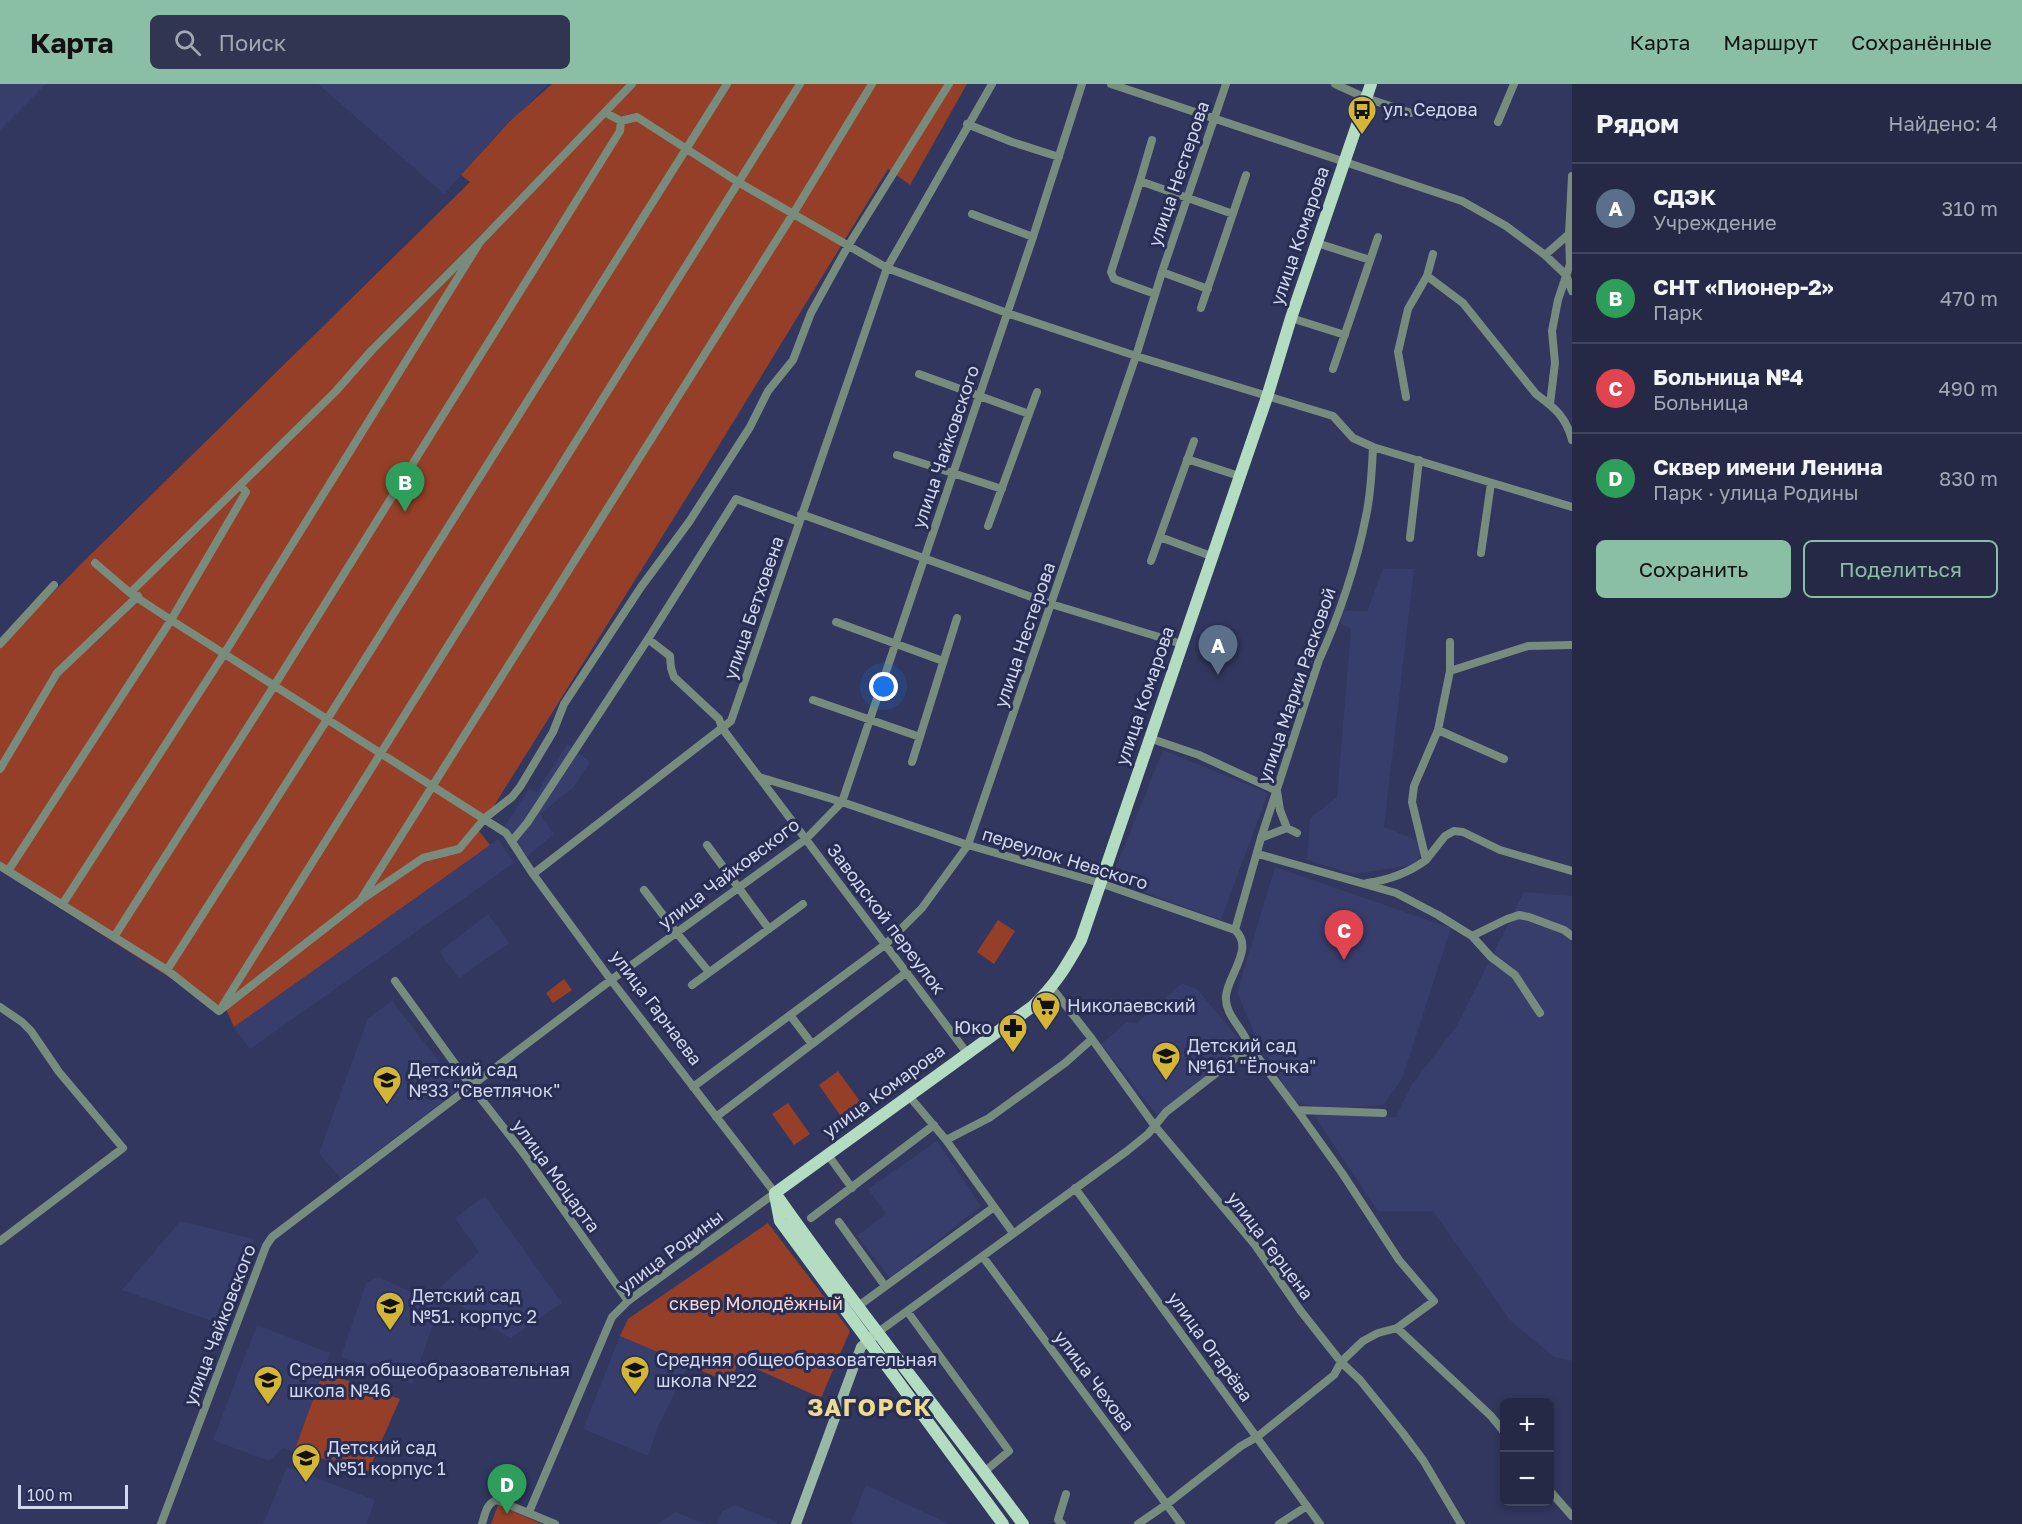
<!DOCTYPE html>
<html lang="ru">
<head>
<meta charset="utf-8">
<style>
  body { margin:0; font-family:"Golos Text",sans-serif; background:#313551; color:#f1f3f6 }
  .controls { position:absolute; right:18px; bottom:18px; display:grid; overflow:hidden; border-radius:9px; box-shadow:0 3px 9px #0003 }
  .controls button { width:54px; height:54px; display:grid; place-items:center; padding:0; border:0; border-bottom:2px solid #42455f; background:#252946; color:#f1f3f6; font:30px sans-serif }
  .scale { position:absolute; left:18px; bottom:15px; width:110px; box-sizing:border-box; padding-left:6px; border:3px solid #d1d7ef; border-top:0; font-size:16px; line-height:21px; white-space:nowrap; color:#d1d7ef; -webkit-text-stroke:4px #282d53; paint-order:stroke }
  .you { position:absolute; left:884px; top:603px; width:21px; height:21px; margin:-15px; border:4px solid #fff; border-radius:50%; background:#1a73e8; box-shadow:0 0 0 9px #1a73e833 }
  .badge { display:grid; place-items:center; width:39px; height:39px; border-radius:50%; background:#8abfa5; color:#fff; font-size:20px; font-weight:700 }
  .pin { position:absolute; translate:-50% -50px; filter:drop-shadow(0 2px 3px #0008) }
  .pin::after { content:''; position:absolute; top:32px; width:21px; height:18px; background:inherit; clip-path:polygon(0 0,100% 0,50% 100%) }
  .list { margin:0; padding:0; list-style:none }
  h2 { display:flex; justify-content:space-between; align-items:center; height:78px; margin:0; padding:0 24px; font-size:26px }
  h2 small { font-size:20px; font-weight:400; color:#a3a6b3 }
  .list li { display:grid; grid-template-columns:39px 1fr auto; gap:18px; align-items:center; box-sizing:border-box; height:90px; padding:0 24px; border-top:2px solid #42455f }
  .list b { display:block; font-size:22px; white-space:nowrap }
  .list p { margin:0; font-size:20px; white-space:nowrap; color:#a3a6b3 }
  .list em { font-size:20px; font-style:normal; color:#a3a6b3 }
  .actions { display:flex; gap:12px; padding:18px 24px }
  .actions a { flex:1; padding:14px 0; border:2px solid #8abfa5; border-radius:9px; text-align:center; font-size:21px; color:#8abfa5 }
  .actions .main { background:#8abfa5; color:#111 }
  .icon { flex:none; width:33px; height:33px; fill:none; stroke:currentColor; stroke-width:2; stroke-linecap:round; stroke-linejoin:round }
  .map { position:relative; flex:none; width:1572px; height:1440px; overflow:hidden }
  header { display:flex; align-items:center; gap:36px; box-sizing:border-box; height:84px; padding:0 30px; background:#8abfa5; color:#111 }
  header strong { font-size:28px }
  nav { display:flex; gap:33px; margin-inline-start:auto; font-size:21px }
  .search { width:420px; height:54px; background:#313551; display:flex; align-items:center; gap:15px; box-sizing:border-box; padding:0 21px; border-radius:9px; color:#a3a6b3; font-size:22px }
  main { display:flex }
  aside { flex:1; background:#252946 }
  .map>svg:first-child { display:block }
  .built { fill:#373e6c }
  .green { fill:#963f28 }
  .lines { fill:none; stroke-linecap:round; stroke-linejoin:round }
  .street { stroke:#788c7e; stroke-width:8 }
  .secondary { stroke:#99b9a4; stroke-width:10 }
  .primary { stroke:#b3dcc1; stroke-width:12 }
  .labels { text-anchor:middle; stroke-width:6; stroke-linejoin:round; paint-order:stroke }
  .poi-label { font-size:18px; fill:#d1d7ef; stroke:#282d53; text-anchor:start }
  .street-label { font-size:18px; fill:#d1d7ef; stroke:#282d53 }
  .park-label { font-size:18px; fill:#f4d7d0; stroke:#282d53 }
  .district-label { font-size:24px; font-weight:bold; letter-spacing:1.5px; fill:#efdb8d; stroke:#282d53 }
</style>
</head>
<body>
<header>
<strong>Карта</strong>
<div class="search"><svg class="icon" aria-label="search" viewBox="0 0 24 24"><circle cx="10" cy="10" r="6"/><path d="M15 15l6 6"/></svg>Поиск</div>
<nav><a>Карта</a><a>Маршрут</a><a>Сохранённые</a></nav>
</header>
<main>
<div class="map">
<svg width="1572" height="1440" viewBox="0 0 1572 1440">
  <rect width="100%" height="100%" fill="#31375e"/>
  <path class="built" d="M0 0H46L0 46Z
    M318 0H548L516 33 508 38 444 110Z
    M1383 485H1414L1384 743 1421 758 1419 780 1353 790 1307 776 1310 734 1337 713 1351 545 1340 539 1342 527H1367Z
    M567 660 590 678 573 704 540 730 554 750 525 774 502 746 529 705 537 708Z
    M1163 666 1268 709 1221 836 1111 796Z
    M498 755 514 779 250 965 234 943Z
    M1275 783 1451 844 1402 995 1383 1021 1331 1026 1294 1018 1255 951 1237 908Z
    M1524 808 1572 812V1277L1554 1273 1510 1236 1433 1127H1378L1314 1031 1396 1033 1412 1000 1456 943Z
    M488 830 509 859 459 894 439 868Z
    M1182 899 1198 906 1246 964 1157 1031 1101 960 1127 938 1137 939Z
    M392 917 460 1004 341 1095 319 1069 368 934Z
    M937 1057 981 1122 890 1194 857 1152 886 1130 868 1105Z
    M485 1112 562 1219 511 1254 476 1234 439 1204 479 1168 455 1134Z
    M180 1137 255 1155 223 1241 122 1206Z
    M378 1193 440 1221 412 1300 341 1273 366 1199Z
    M257 1241 330 1269 294 1368 283 1364 269 1377 213 1356Z
    M620 1252 688 1281 658 1343 648 1372 583 1345Z
    M287 1383 375 1416 366 1440H263Z
    M866 1401 949 1440H854L851 1438Z
    M735 1421 777 1438V1440H717L722 1427Z
    M675 1428 706 1440H658Z"/>
  <path class="green" d="M552 0H967L910 101 888 85 710 376 492 725 475 742 490 761 234 943 226 925 213 921 0 786V563L80 481 470 98 461 91 509 38Z
    M998 836 1015 847 994 880 977 868Z
    M564 895 572 906 553 919 546 909Z
    M838 987 862 1020 842 1034 819 1001Z
    M788 1019 810 1050 794 1061 772 1030Z
    M768 1139 850 1247 821 1314 739 1277 730 1299 620 1252 628 1235Z
    M323 1288 400 1315 367 1390 328 1376 294 1368Z
    M498 1421 542 1440H491Z"/>
  <g class="lines">
    <path class="street" d="M1111 0 1462 117 1506 142 1545 171 1566 191 1572 207
      M1335 0 1366 14 1411 29
      M606 29 621 37 637 33 738 98 887 184 1007 229 1136 272 1333 332 1353 354 1373 363 1572 423
      M1498 38 1514 0
      M967 40 1012 58 1059 73
      M1140 97 1152 56
      M972 130 1033 153
      M1317 159 1370 176
      M1545 171 1569 150 1572 92
      M1162 188 1208 205
      M1427 192 1463 219 1536 310C1555 324 1566 333 1572 356
      M1155 210 1114 195 1111 188 1140 97 1233 130
      M1201 224 1246 91
      M1291 234 1345 251
      M1333 285 1378 153
      M919 290 1029 330
      M1406 313 1398 268 1408 225 1427 192 1433 170
      M1550 320 1555 279 1552 247 1558 216 1570 180 1569 150
      M897 371 1002 405
      M1187 375 1239 392
      M801 430 1051 520 1182 560
      M988 442 1037 308
      M1160 453 1211 472
      M1410 454 1419 376
      M1481 469 1491 399
      M1151 477 1194 357
      M95 479 130 509 171 536 506 749 533 790 611 896 775 1109 628 1217 612 1233 529 1428
      M130 509 336 307 372 266 480 158 632 0
      M836 538 943 577
      M648 555 670 572 671 584 674 593 719 635 722 644 967 969
      M1450 558V587
      M0 560 54 501
      M1572 561 1528 562 1450 587 1438 646 1414 702 1412 718 1426 776 1445 752 1454 747 1463 748 1500 766 1572 787
      M813 616 920 653
      M1438 646 1504 675
      M1149 654 1199 671 1277 707 1280 726 1287 744 1297 749
      M912 678 957 534
      M0 685 57 589 138 512
      M759 693 842 718 968 761 1100 799 1235 846C1255 864 1228 891 1226 912 1224 933 1248 947 1250 968
      M1261 754 1287 744
      M512 757 527 739 648 555 736 415 799 438
      M707 761 769 845
      M1258 770 1396 809 1438 831 1472 852 1507 835 1519 831 1529 833 1564 846 1572 852
      M0 782 167 886 219 927
      M8 787 171 536 246 408 240 401
      M533 790 731 637 887 184 992 0
      M1367 799C1389 796 1407 790 1426 776
      M644 806 676 848 709 888
      M364 814 423 774 459 765 485 734 512 713 520 703 553 648 564 620 641 503 689 438 750 343 768 307 793 276 811 229 848 162 949 0
      M62 821 224 570 480 158
      M1235 846 1261 754 1319 576C1339 533 1357 478 1366 432 1371 409 1372 386 1373 363
      M1472 852 1491 873 1515 891 1540 929
      M114 853 274 602 620 47 621 37
      M167 886 328 634 727 0
      M395 897 471 1002 524 1070 628 1217
      M692 901 803 820
      M1052 904 1092 955 1154 1041 1255 1161 1300 1226 1341 1278 1360 1296 1402 1348 1423 1376 1461 1440
      M223 921 800 0
      M0 923 22 938 31 947 59 988 123 1064 0 1157
      M219 927 360 817 793 130 872 0
      M790 931 812 960
      M693 1003 886 860 922 824 968 761 1136 272 1162 188 1226 0
      M909 1012 946 1056 1013 1149
      M716 1033 907 888
      M946 1056 989 1034 1065 979 1092 955
      M828 1071 852 1104
      M1075 1104 1320 1440
      M811 1134 934 1041
      M839 1138 885 1202
      M983 1173 1181 1440
      M857 1223 994 1123
      M907 1227 1009 1367 984 1388
      M1397 1244 1491 1332 1504 1348
      M877 1249 1127 1067 1148 1050 1166 1028 1242 969 1250 968 1256 971 1297 1026 1383 1029
      M1550 1407 1572 1432
      M161 1440 266 1162 272 1153 611 896 806 755 842 718 1033 153 1082 0
      M482 1440C485 1431 486 1419 497 1416L555 1440
      M1062 1440 1058 1436 1066 1410
      M1138 1440 1167 1420 1241 1362 1257 1353 1334 1291 1341 1278 1363 1257 1378 1249 1397 1244 1434 1217 1399 1176 1342 1089 1297 1026
      M1279 1440 1307 1422"/>
    <path class="secondary" d="M796 1440 861 1263 874 1251"/>
    <path class="primary" d="M775 1109 1033 922C1056 900 1066 883 1081 856L1267 313 1291 234 1371 0
      M775 1109C854 1222 941 1329 1023 1440
      M775 1111 780 1137 1003 1440"/>
  </g>
  <defs>
    <g id="bus-pin" transform="scale(1.5)"><path d="M0 17L-7.5 6A9.5 9.5 0 1 1 7.5 6Z" fill="#d3b635" stroke="#282d53"/><path d="M-5-6H5V4H4V6H2V4H-2V6H-4V4H-5ZM-3.5-4V0h7V-4ZM-3.5 1.2v1.5H-2V1.2ZM2 1.2v1.5H3.5V1.2Z" fill="#111"/></g>
    <g id="supermarket-pin" transform="scale(1.5)"><path d="M0 17L-7.5 6A9.5 9.5 0 1 1 7.5 6Z" fill="#d3b635" stroke="#282d53"/><path d="M-6-5.5h2.5l.6 2H6L4.5 2H-2.5L-4.4-4H-6ZM-1.5 3.2a1.3 1.3 0 1 0 .1 0ZM3 3.2a1.3 1.3 0 1 0 .1 0Z" fill="#111"/></g>
    <g id="pharmacy-pin" transform="scale(1.5)"><path d="M0 17L-7.5 6A9.5 9.5 0 1 1 7.5 6Z" fill="#d3b635" stroke="#282d53"/><path d="M-2-6h4v4h4v4h-4v4h-4v-4h-4v-4h4Z" fill="#111"/></g>
    <g id="school-pin" transform="scale(1.5)"><path d="M0 17L-7.5 6A9.5 9.5 0 1 1 7.5 6Z" fill="#d3b635" stroke="#282d53"/><path d="M0-5L7-2L0 1L-7-2ZM-4 1L0 2.5L4 1V4Q0 6-4 4Z" fill="#111"/></g>
  </defs>
  <g fill-rule="evenodd">
    <use href="#bus-pin" x="1362" y="26"/>
    <use href="#supermarket-pin" x="1046" y="922"/>
    <use href="#pharmacy-pin" x="1013" y="944"/>
    <use href="#school-pin" x="1166" y="972"/>
    <use href="#school-pin" x="387" y="996"/>
    <use href="#school-pin" x="390" y="1222"/>
    <use href="#school-pin" x="635" y="1286"/>
    <use href="#school-pin" x="268" y="1296"/>
    <use href="#school-pin" x="306" y="1374"/>
  </g>
  <g class="labels">
    <g class="poi-label">
      <text x="1383" y="32">ул. Седова</text>
      <text x="1067" y="928">Николаевский</text>
      <text x="992" y="950" text-anchor="end">Юко</text>
      <text x="1187" y="968">Детский сад<tspan x="1187" dy="21">№161 "Ёлочка"</tspan></text>
      <text x="408" y="992">Детский сад<tspan x="408" dy="21">№33 "Светлячок"</tspan></text>
      <text x="411" y="1218">Детский сад<tspan x="411" dy="21">№51. корпус 2</tspan></text>
      <text x="656" y="1282">Средняя общеобразовательная<tspan x="656" dy="21">школа №22</tspan></text>
      <text x="289" y="1292">Средняя общеобразовательная<tspan x="289" dy="21">школа №46</tspan></text>
      <text x="327" y="1370">Детский сад<tspan x="327" dy="21">№51 корпус 1</tspan></text>
    </g>
    <g class="street-label">
      <text transform="translate(1179 90) rotate(-71)" y="6">улица Нестерова</text>
      <text transform="translate(1300 152) rotate(-71)" y="6">улица Комарова</text>
      <text transform="translate(946 363) rotate(-71)" y="6">улица Чайковского</text>
      <text transform="translate(754 524) rotate(-71)" y="6">улица Бетховена</text>
      <text transform="translate(1025 551) rotate(-71)" y="6">улица Нестерова</text>
      <text transform="translate(1297 601) rotate(-71)" y="6">улица Марии Расковой</text>
      <text transform="translate(1145 612) rotate(-71)" y="6">улица Комарова</text>
      <text transform="translate(1065 775) rotate(17)" y="6">переулок Невского</text>
      <text transform="translate(729 790) rotate(-37)" y="6">улица Чайковского</text>
      <text transform="translate(886 835) rotate(53)" y="6">Заводской переулок</text>
      <text transform="translate(656 924) rotate(53)" y="6">улица Гарнаева</text>
      <text transform="translate(884 1007) rotate(-36)" y="6">улица Комарова</text>
      <text transform="translate(556 1092) rotate(54)" y="6">улица Моцарта</text>
      <text transform="translate(1270 1162) rotate(53)" y="6">улица Герцена</text>
      <text transform="translate(671 1168) rotate(-37)" y="6">улица Родины</text>
      <text transform="translate(220 1241) rotate(-69)" y="6">улица Чайковского</text>
      <text transform="translate(1210 1263) rotate(54)" y="6">улица Огарёва</text>
      <text transform="translate(1094 1297) rotate(53)" y="6">улица Чехова</text>
    </g>
    <g class="park-label">
      <text x="756" y="1226">сквер Молодёжный</text>
    </g>
    <g class="district-label">
      <text x="870" y="1332">ЗАГОРСК</text>
    </g>
  </g>
</svg>
<div class="controls">
<button>+</button>
<button>−</button>
</div>
<div class="scale">100 m</div>
<div class="you"></div>
<div class="pin badge" style="left:1218px;top:591px;background:#5c6f8a">A</div>
<div class="pin badge" style="left:405px;top:428px;background:#2e9e5b">B</div>
<div class="pin badge" style="left:1344px;top:876px;background:#e0444e">C</div>
<div class="pin badge" style="left:507px;top:1430px;background:#2e9e5b">D</div>
</div>
<aside>
<h2>Рядом<small>Найдено: 4</small></h2>
<ul class="list">
<li><span class="badge" style="background:#5c6f8a">A</span><div><b>СДЭК</b><p>Учреждение</p></div><em>310 m</em></li>
<li><span class="badge" style="background:#2e9e5b">B</span><div><b>СНТ «Пионер-2»</b><p>Парк</p></div><em>470 m</em></li>
<li><span class="badge" style="background:#e0444e">C</span><div><b>Больница №4</b><p>Больница</p></div><em>490 m</em></li>
<li><span class="badge" style="background:#2e9e5b">D</span><div><b>Сквер имени Ленина</b><p>Парк · улица Родины</p></div><em>830 m</em></li>
</ul>
<div class="actions"><a class="main">Сохранить</a><a>Поделиться</a></div>
</aside>
</main>
</body>
</html>
